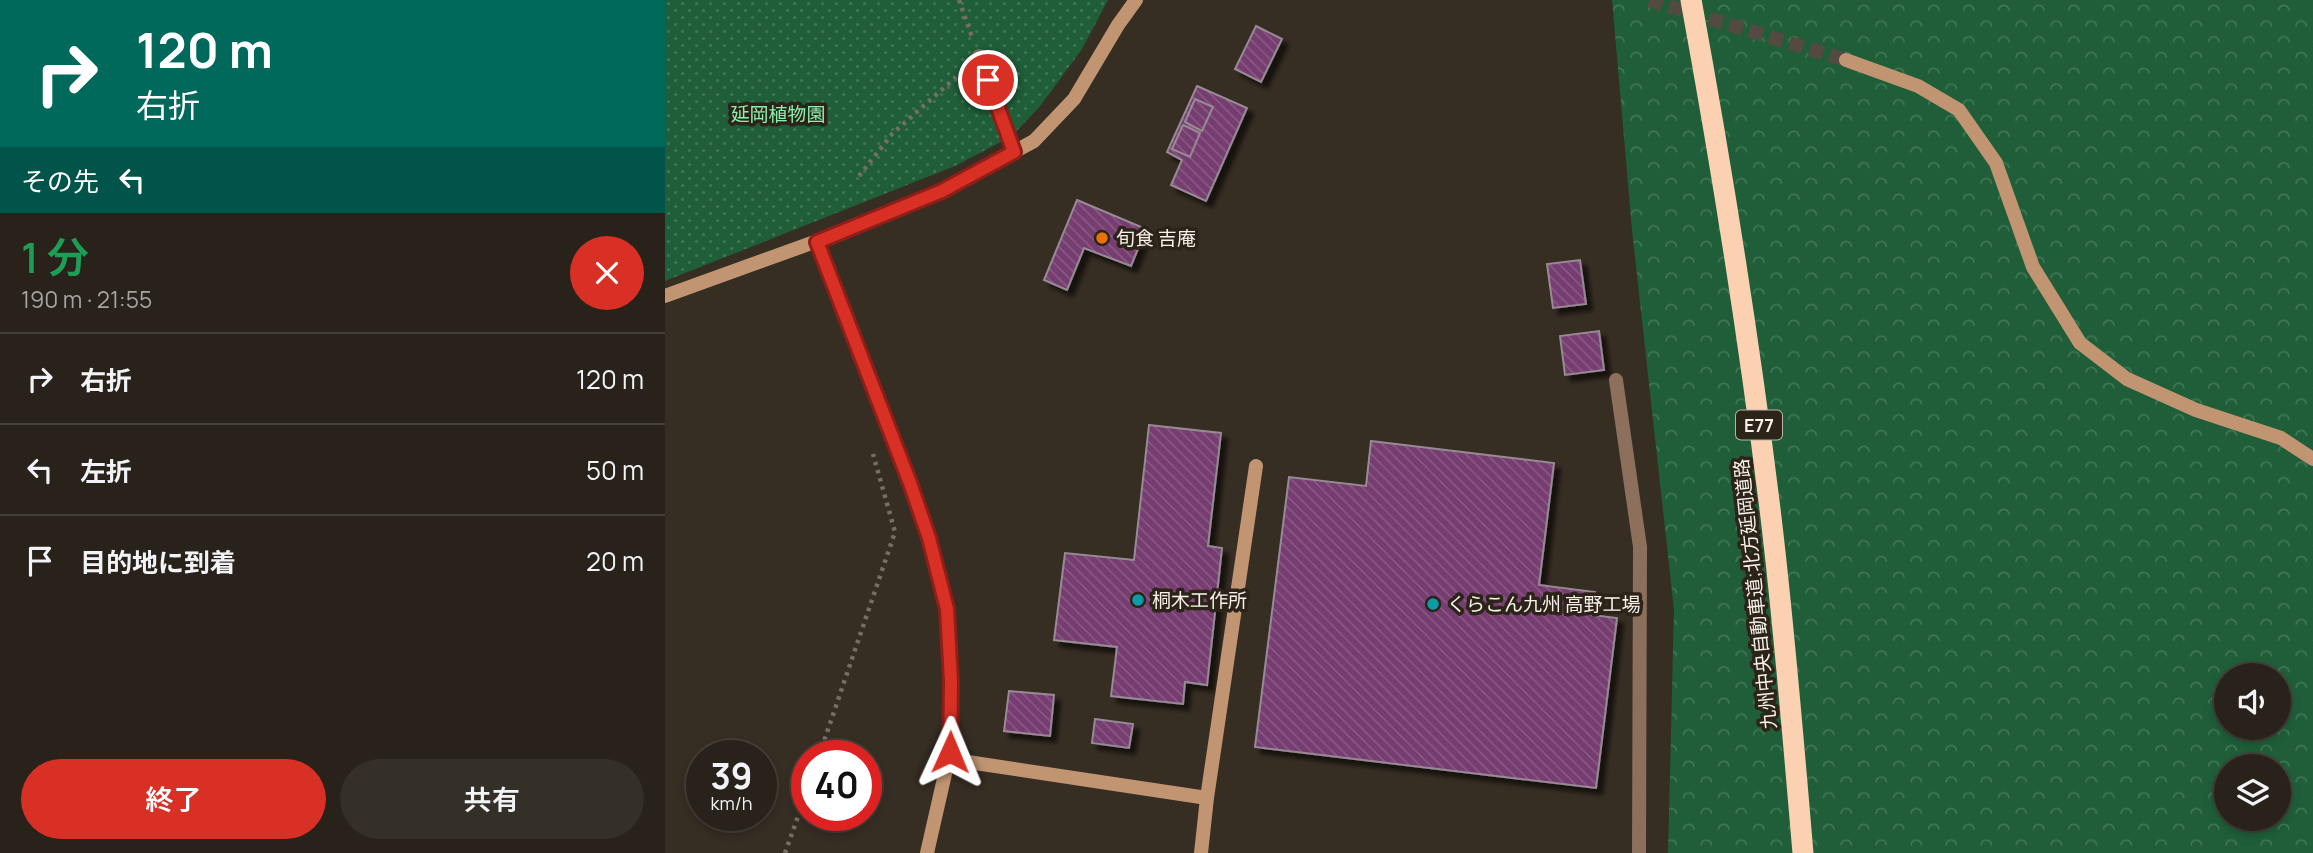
<!DOCTYPE html>
<html lang="ja">
<meta charset="utf-8">
<style>
body{margin:0;font-family:Manrope,"Noto Sans JP",sans-serif;background:#342f27;color:#f1f3f6;height:100vh;display:flex;flex-direction:column;font-size:26px;white-space:nowrap}
*{box-sizing:border-box;margin:0}
p{font-size:23px;color:#a5a4a2}
.icon{flex:none;width:38px;height:38px;fill:none;stroke:currentColor;stroke-width:2;stroke-linecap:round;stroke-linejoin:round}
.map{position:relative;flex:1;overflow:hidden}
.side{display:flex;flex-direction:column;background:#28221a;width:665px}
.side>*{flex:none}
.guide{background:#00695c;color:#fff;overflow:hidden}
.tools{position:absolute;left:1549px;top:663px;display:grid;gap:14px}
.tools a{display:grid;place-items:center;width:77px;height:77px;border-radius:50%;background:#28221a;box-shadow:0 4px 10px #0003,0 0 0 2px #443f39;font-size:35px}
.speed{position:absolute;left:21px;top:740px;display:flex;gap:14px;font-size:35px;font-weight:700;text-align:center}
.speed>*{display:grid;place-content:center;width:91px;height:91px;border-radius:50%;background:#28221a;box-shadow:0 4px 10px #0003,0 0 0 2px #443f39;line-height:1}
.speed small{font-size:18px;font-weight:400}
.speed .limit{border:10px solid #d22;background:#fff;color:#111}
.pin{position:absolute;display:grid;place-items:center;width:60px;height:60px;color:#fff;margin:-30px;border:4px solid #fff;border-radius:50%;box-shadow:0 2px 7px #0007}
.me{position:absolute;width:77px;margin:-38px;rotate:1deg;stroke-linejoin:round;filter:drop-shadow(0 0 5px #0008)}
.turn{display:flex;align-items:center;gap:24px;height:147px;padding:0 21px;font-size:32px}
.turn .icon{width:91px;height:91px;stroke-width:2.5}
.turn b{display:block;font-size:49px;line-height:60px}
.then{display:flex;align-items:center;height:66px;padding:0 21px;background:#0003;gap:14px;font-size:26px}
.round{display:grid;place-items:center;flex:none;width:74px;height:74px;border-radius:37px;background:#342f27}
.summary{display:flex;align-items:center;justify-content:space-between;height:119px;padding:0 21px}
h1{font-size:42px;font-weight:600;line-height:52px;color:#1e9e55}
.cta{display:flex;gap:14px;margin-top:auto;padding:14px 21px}
.cta a{flex:1;height:80px;border-radius:42px;background:#d93025;color:#fff;font-size:28px;font-weight:600;line-height:80px;text-align:center}
.cta a+a{background:#342f27;color:#f1f3f6}
ul{padding:0;list-style:none}
li{display:flex;align-items:center;gap:21px;height:91px;padding:0 21px;border-top:2px solid #443f39}
li div{flex:1}
li b{display:block;font-size:26px}
li em{font-style:normal}
main{display:flex;flex:1;min-height:0}
.map>svg:first-child{display:block}
.forest{fill:url(#forest-crowns);fill-rule:evenodd}
.park{fill:url(#park-dots)}
.building{fill:url(#building-back-hatch);stroke:#988a95;stroke-width:2;filter:url(#shadow)}
.lines{fill:none;stroke-linecap:round;stroke-linejoin:round}
.secondary-tunnel{stroke:#534a41;stroke-width:14;stroke-dasharray:14 7;stroke-linecap:butt}
.path{stroke:#766e65;stroke-width:4.5;stroke-dasharray:3.5 5;stroke-linecap:butt}
.street{stroke:#8c705b;stroke-width:14}
.secondary{stroke:#c19572;stroke-width:14}
.highway{stroke:#fbd1b1;stroke-width:21}
.route-casing{stroke:#8d1f18;stroke-width:18}
.route{stroke:#d93025;stroke-width:12}
.food-dot{fill:#e8710a;stroke:#2c2319;stroke-width:2.5}
.culture-dot{fill:#0f9aa8;stroke:#2c2319;stroke-width:2.5}
.labels{text-anchor:middle;dominant-baseline:central;stroke-width:7;stroke-linejoin:round;paint-order:stroke}
.shield{fill:#2c2319;stroke:#bab3ab;stroke-width:2}
.shield-label{font-size:18px;font-weight:bold;fill:#f7f1ea}
.park-label{font-size:19px;fill:#88f1ae;stroke:#2c2319}
.poi-label{font-size:19px;fill:#f7f1ea;stroke:#2c2319;text-anchor:start}
.street-label{font-size:19px;fill:#f7f1ea;stroke:#2c2319}
</style>
<main>
<section class="side">
<div class="guide">
<div class="turn"><svg class="icon" aria-label="right" viewBox="0 0 24 24"><path d="M7 20v-9h11M14 6l5 5-5 5"/></svg><div><b>120 m</b>右折</div></div>
<div class="then">その先<svg class="icon" aria-label="left" viewBox="0 0 24 24"><path d="M17 20v-9H6M10 6l-5 5 5 5"/></svg></div>
</div>
<div class="summary"><div><h1>1 分</h1><p>190 m · 21:55</p></div><a class="round" style="background:#d93025;color:#fff"><svg class="icon" aria-label="close" viewBox="0 0 24 24"><path d="M6 6l12 12M18 6L6 18"/></svg></a></div>
<ul>
<li><svg class="icon" aria-label="right" viewBox="0 0 24 24"><path d="M7 20v-9h11M14 6l5 5-5 5"/></svg><div><b>右折</b></div><em>120 m</em></li>
<li><svg class="icon" aria-label="left" viewBox="0 0 24 24"><path d="M17 20v-9H6M10 6l-5 5 5 5"/></svg><div><b>左折</b></div><em>50 m</em></li>
<li><svg class="icon" aria-label="arrive" viewBox="0 0 24 24"><path d="M6 21V4h12l-3 4 3 4H6"/></svg><div><b>目的地に到着</b></div><em>20 m</em></li>
</ul>
<div class="cta"><a>終了</a><a>共有</a></div>
</section>
<div class="map">
<svg width="1648" height="853" viewBox="0 0 1648 853">
<defs>
<pattern id="forest-crowns" width="20" height="18" patternUnits="userSpaceOnUse" patternTransform="scale(1.75)"><rect width="20" height="18" fill="#1f5e39"/><path d="M2 6a3 3 0 1 1 6 0M12 15a3 3 0 1 1 6 0" fill="none" stroke="#407656"/></pattern>
<pattern id="park-dots" width="8" height="8" patternUnits="userSpaceOnUse" patternTransform="scale(1.75)"><rect width="8" height="8" fill="#1f5e39"/><path d="M2 2h.1M6 6h.1" fill="none" stroke="#407656" stroke-width="1.8" stroke-linecap="round"/></pattern>
<pattern id="building-back-hatch" width="6" height="6" patternUnits="userSpaceOnUse" patternTransform="scale(1.75)"><rect width="6" height="6" fill="#753c6f"/><path d="M-1 5l2 2M0 0l6 6M5-1l2 2" fill="none" stroke="#895984"/></pattern>
<filter id="shadow"><feDropShadow dx="6" dy="6" stdDeviation="2" flood-color="#0009"/></filter>
</defs>
<rect width="100%" height="100%" fill="#362d23"/>
<path class="forest" d="M947,0H1648V853H1003L1009,610L967,230ZM1561,676H1614V728H1561ZM1561,766H1614V819H1561Z"/>
<path class="park" d="M0,0H443L417,49L376,105L347,136L290,166L0,281Z"/>
<path class="building" d="M591,26L617,39L596,82L570,69Z
M532,86L582,108L541,201L506,185L517,160L502,152Z
M530,99L548,107L537,131L520,122Z
M518,125L535,133L525,157L507,149Z
M412,200L481,229L466,266L419,248L402,290L379,280Z
M915,260L921,304L888,308L882,264Z
M934,331L939,370L900,375L895,336Z
M484,425L556,433L543,546L557,548L542,685L520,682L518,704L446,696L452,647L389,640L400,553L469,560Z
M706,441L889,463L874,585L930,592L927,615L952,618L931,788L590,747L624,477L701,486Z
M344,691L389,695L385,736L339,731Z
M430,719L468,724L464,748L427,743Z"/>
<g class="lines">
<path class="secondary-tunnel" d="M984,0L1181,60"/>
<path class="path" d="M294,0L307,37
M194,176L227,134L299,70
M154,756L230,532L208,454
M120,853L142,791"/>
<path class="street" d="M314,56L349,151
M951,380L975,547L974,853"/>
<path class="secondary" d="M1181,60L1253,86L1294,110L1331,163L1368,267L1415,343L1462,379L1531,410L1616,438L1648,459
M152,241L245,483L264,538L282,609L286,681L285,752L262,853
M0,296L152,241L277,191L369,141L409,99L453,25L471,0
M283,759L542,798
M536,853L542,798L591,466"/>
<path class="highway" d="M1026,0C1057,169 1084,338 1105,509C1119,623 1128,738 1138,853"/>
</g>
<g class="lines">
<g class="route-casing">
<path id="route" d="M285,752L286,681L282,609L264,538L245,483L152,242L277,191L349,152L323,80"/>
</g>
<use href="#route" class="route"/>
</g>
<circle class="food-dot" cx="437" cy="238" r="7"/>
<g class="culture-dot">
<circle cx="473" cy="600" r="7"/>
<circle cx="768" cy="604" r="7"/>
</g>
<g class="labels">
<rect class="shield" x="1071" y="410.5" width="46" height="29" rx="5"/>
<g class="shield-label">
<text x="1094" y="425">E77</text>
</g>
<g class="park-label">
<text x="113" y="114">延岡植物園</text>
</g>
<g class="poi-label">
<text x="451" y="238">旬食 吉庵</text>
<text x="487" y="600">桐木工作所</text>
<text x="782" y="604">くらこん九州 高野工場</text>
</g>
<g class="street-label">
<text transform="translate(1090 594) rotate(-96)">九州中央自動車道;北方延岡道路</text>
</g>
</g>
</svg>
<div class="tools">
<a><svg class="icon" aria-label="sound" viewBox="0 0 24 24"><path d="M4 9h4l5-4v14l-5-4H4zM17 9q2 3 0 6"/></svg></a>
<a><svg class="icon" aria-label="layers" viewBox="0 0 24 24"><path d="M12 4l9 5-9 5-9-5zM3 14l9 5 9-5"/></svg></a>
</div>
<div class="speed"><div>39<small>km/h</small></div><div class="limit">40</div></div>
<div class="pin" style="left:323px;top:80px;background:#d93025"><svg class="icon" aria-label="arrive" viewBox="0 0 24 24"><path d="M6 21V4h12l-3 4 3 4H6"/></svg></div>
<svg class="me" style="left:285px;top:752px" viewBox="-20 -20 40 40"><path d="M0-17L14 15 0 8-14 15z" fill="#d93025" stroke="#fff" stroke-width="4"/></svg>
</div>
</main>
